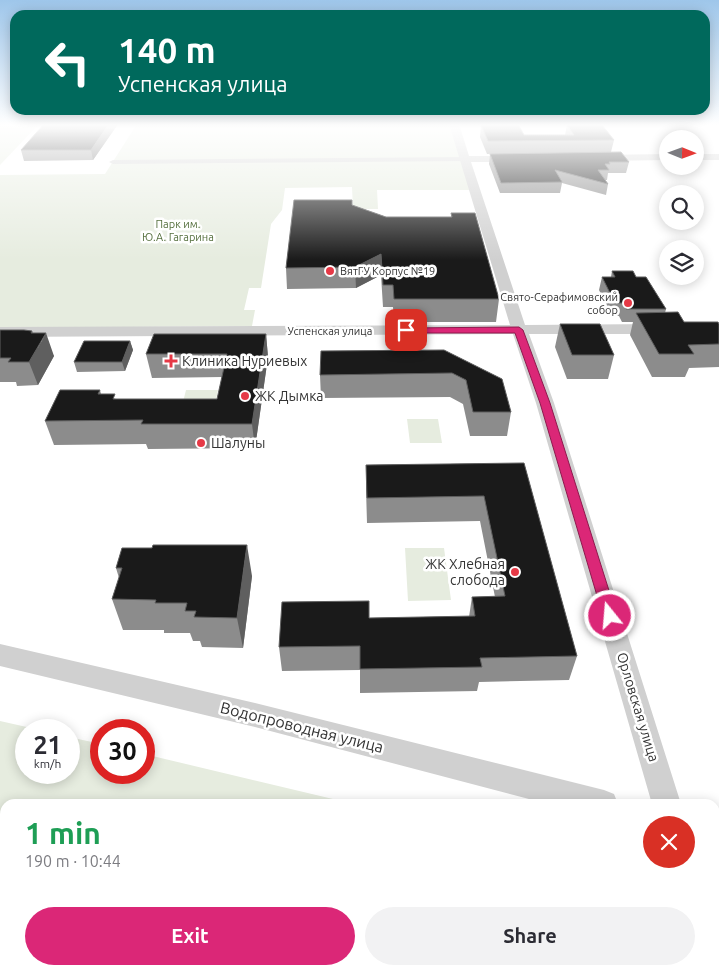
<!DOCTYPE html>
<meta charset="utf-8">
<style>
body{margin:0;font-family:Ubuntu,sans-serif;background:#f2f2f3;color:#2b2b33;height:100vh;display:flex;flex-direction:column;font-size:19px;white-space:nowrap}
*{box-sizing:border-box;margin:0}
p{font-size:16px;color:#7c7c81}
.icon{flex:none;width:28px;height:28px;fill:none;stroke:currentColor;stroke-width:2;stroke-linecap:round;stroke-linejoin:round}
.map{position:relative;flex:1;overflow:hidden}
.drawer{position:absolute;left:0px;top:799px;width:720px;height:176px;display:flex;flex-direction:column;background:#fff;border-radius:15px 15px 0 0;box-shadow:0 2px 12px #0003}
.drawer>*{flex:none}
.guide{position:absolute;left:10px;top:10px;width:700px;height:105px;border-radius:15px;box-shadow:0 2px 12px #0003;background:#00695c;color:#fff;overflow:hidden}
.needle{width:32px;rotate:91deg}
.buttons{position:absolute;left:659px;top:130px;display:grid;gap:10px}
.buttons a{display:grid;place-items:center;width:45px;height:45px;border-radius:50%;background:#fff;box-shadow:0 2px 12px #0003;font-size:25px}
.speed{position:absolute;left:15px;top:719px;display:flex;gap:10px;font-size:25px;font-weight:700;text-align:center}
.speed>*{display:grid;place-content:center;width:65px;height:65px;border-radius:50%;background:#fff;box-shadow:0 2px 12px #0003;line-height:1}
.speed small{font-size:12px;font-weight:400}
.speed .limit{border:8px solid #d22;background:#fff;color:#111}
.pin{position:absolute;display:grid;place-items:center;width:42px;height:42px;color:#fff;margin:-21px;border-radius:10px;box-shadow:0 2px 8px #0006}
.me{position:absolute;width:55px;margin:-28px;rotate:343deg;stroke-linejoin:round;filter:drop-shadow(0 0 4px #0008)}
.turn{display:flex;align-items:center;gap:18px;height:105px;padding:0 25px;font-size:22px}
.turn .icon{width:65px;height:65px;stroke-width:2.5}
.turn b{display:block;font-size:35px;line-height:42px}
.round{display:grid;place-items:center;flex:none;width:52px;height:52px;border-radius:26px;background:#f2f2f3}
.headline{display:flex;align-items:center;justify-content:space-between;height:85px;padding:0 25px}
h1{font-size:30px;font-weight:700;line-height:38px;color:#1e9e55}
.cta{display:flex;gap:10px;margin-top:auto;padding:10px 25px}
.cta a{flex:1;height:58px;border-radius:30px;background:#db2777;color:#fff;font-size:20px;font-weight:700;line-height:58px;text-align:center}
.cta a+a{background:#f2f2f3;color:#2b2b33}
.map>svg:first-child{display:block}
.green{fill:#e6ecdf}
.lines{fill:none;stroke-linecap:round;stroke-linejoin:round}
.pedestrian{fill:#d0d0d0;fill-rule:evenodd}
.minor{fill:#d0d0d0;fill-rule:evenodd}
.wall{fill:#8c8c8c}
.shaded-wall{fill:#5f5f5f}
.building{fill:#1a1a1a;stroke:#5f5f5f}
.route{fill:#db2777;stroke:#8e194d}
.poi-dot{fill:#e63946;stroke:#fff;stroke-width:2}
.labels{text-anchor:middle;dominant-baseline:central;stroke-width:5;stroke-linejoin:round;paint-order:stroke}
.far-park-label{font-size:11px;fill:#56703f;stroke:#fff}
.far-poi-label{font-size:11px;fill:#333;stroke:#fff;text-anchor:start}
.far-street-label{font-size:11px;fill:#333;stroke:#fff}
.poi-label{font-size:14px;fill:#333;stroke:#fff;text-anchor:start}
.street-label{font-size:14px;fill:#333;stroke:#fff}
.near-street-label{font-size:16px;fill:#333;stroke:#fff}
</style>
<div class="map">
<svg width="719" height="974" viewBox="0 0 719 974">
<rect width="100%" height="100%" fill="#fff"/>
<path class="green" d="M0,124H39L0,165Z
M137,124H450L470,190H377L378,209H353L352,187L285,188L282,210L271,224L261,288H249L244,310H255L252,326L0,328V175L105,174Z
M186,390H218L213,414H180Z
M407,419H438L442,443H410Z
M405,548H444L451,600L408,601Z
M0,721L40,730H26V772H69V737L101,744V772H144V754L354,804H5V828L0,826Z
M397,970H686L688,974H412Z"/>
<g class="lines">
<path class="pedestrian" d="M465,157L469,159L468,161L113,164L109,162L113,160Z"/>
<path class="minor" d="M449,124H459L469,156H516L521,159L516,162H471L525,325L658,324L663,326L666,329L663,332L658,334H529L554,403L681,804H652L536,403L513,334L0,337V327L510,325Z
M668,154V160L597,161L592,158L597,155Z
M695,154H719V160H695Z
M0,644L255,703L604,790L614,794L618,804H548L255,727L0,666Z
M715,812L719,813V843L715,842Z"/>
</g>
<path class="wall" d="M118,124L93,160L24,161L21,150Z
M481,125L524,135H565L567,125L614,140L611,152L629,162L626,173H608L607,180H605L608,184L606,195L562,183L560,193H500L489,164L490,154L539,153L487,154L480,137Z
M352,205L386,217H451V213L499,299L496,322H394L393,307H383L381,275L356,288L287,289L286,268Z
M612,271L636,277L666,309L665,313L684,322L719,324V367L689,368L685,377H652L630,335L633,322H622L619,316H612L599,290L602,277H611Z
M560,324L614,355L608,379H567L555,347Z
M0,330L33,333L54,356L38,385L17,386L16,382H0Z
M266,334L268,357L255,448L148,449L146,444L54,445L45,421L100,390L101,394L116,399H217L222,377L152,378L146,354Z
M130,341L133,350L125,371L77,372L74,362Z
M444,350L511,412L507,436H470L463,404L450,397L321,398L320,375Z
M524,463L577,656L569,680L479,682L477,691L360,693V670L282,671L279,647L369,618L469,617L472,597H495L480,521L367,523L366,489V465Z
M122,548L252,576L243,648L202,647L200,641H193L190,633H164V630H123L112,599L119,578L116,568Z"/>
<path class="shaded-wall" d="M109,124H118L93,160L91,150Z
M381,254V275L356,288L355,267Z
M32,331L38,348L46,333L54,356L38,385L29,362L31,333Z
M266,334L268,357L255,448L252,424Z
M130,341L133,350L125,371L122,362Z
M247,545L252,576L243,648L237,618Z"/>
<path class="building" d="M44,124H109L91,150H21Z
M518,124L524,135H574L567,125H602L614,140L488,141L481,125Z
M621,152L629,162H609L610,164H605L609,170H598L608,184L555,170L562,182L501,183L490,154Z
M294,200H352V205L386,217H452L451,213H475L499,299H394L393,285H383L381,254L355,267L286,268Z
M612,271H633L636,277H646L666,309H626L623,303H615L602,277H615Z
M678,312L684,322H718L719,324V344L688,345L694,354H659L636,313Z
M560,324H600L614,355H572Z
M0,330H24L32,331L31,333H46L29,362H8L11,358H0Z
M154,334H266L252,424H141L143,420L45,421L60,390H100L98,394H115L113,399H217L227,354H146Z
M84,341H130L122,362H74Z
M444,350L502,379L511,412H473L466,380L452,373L320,375L321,351Z
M524,463L577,656L480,658L482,667L360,669V646L279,647L282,602L369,601V618L475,616L472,597L505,596L484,496L367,498L366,465Z
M153,545H247L237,618L194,617L196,611H185L187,603H155L156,600L112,599L122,568H116L122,548H152Z"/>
<linearGradient id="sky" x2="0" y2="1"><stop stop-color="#9ec6ea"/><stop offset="0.48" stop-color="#fff"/><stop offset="1" stop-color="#fff" stop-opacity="0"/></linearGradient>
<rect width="719" height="260" fill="url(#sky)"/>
<path class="route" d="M519,327L523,330L550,403L617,616L615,619L610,621L605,619L603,616L540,403L515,333H406L401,330L406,328Z"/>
<g class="poi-dot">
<circle cx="330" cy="271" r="5"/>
<circle cx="628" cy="303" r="5"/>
<path d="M168.5 353.5h5v5h5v5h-5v5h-5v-5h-5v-5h5z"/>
<circle cx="245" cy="396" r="5"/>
<circle cx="201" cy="443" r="5"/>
<circle cx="515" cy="572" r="5"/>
</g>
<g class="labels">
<g class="far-park-label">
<text x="178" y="224">Парк им.<tspan x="178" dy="13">Ю.А. Гагарина</tspan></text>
</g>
<g class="far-poi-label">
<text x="340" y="271">ВятГУ Корпус №19</text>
<text x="618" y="297" text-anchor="end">Свято-Серафимовский<tspan x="618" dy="13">собор</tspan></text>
</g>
<g class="far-street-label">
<text x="330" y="331">Успенская улица</text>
</g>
<g class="poi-label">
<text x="182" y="361">Клиника Нуриевых</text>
<text x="255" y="396">ЖК Дымка</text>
<text x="211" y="443">Шалуны</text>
<text x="505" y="564" text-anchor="end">ЖК Хлебная<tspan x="505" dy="16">слобода</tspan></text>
</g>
<g class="street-label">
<text transform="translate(638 707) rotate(73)">Орловская улица</text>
</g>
<g class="near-street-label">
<text transform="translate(302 727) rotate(14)">Водопроводная улица</text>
</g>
</g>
</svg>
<div class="buttons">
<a><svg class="needle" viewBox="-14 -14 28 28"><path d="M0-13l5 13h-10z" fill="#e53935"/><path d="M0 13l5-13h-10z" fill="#7c7c81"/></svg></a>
<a><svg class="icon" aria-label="search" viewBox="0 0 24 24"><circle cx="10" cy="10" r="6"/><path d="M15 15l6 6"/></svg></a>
<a><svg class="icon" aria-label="layers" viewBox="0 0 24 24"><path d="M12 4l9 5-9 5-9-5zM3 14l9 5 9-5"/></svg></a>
</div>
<div class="speed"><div>21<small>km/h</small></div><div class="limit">30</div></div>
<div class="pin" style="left:406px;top:330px;background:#d93025"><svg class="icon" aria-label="arrive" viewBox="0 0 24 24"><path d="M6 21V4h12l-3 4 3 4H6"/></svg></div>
<svg class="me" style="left:610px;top:616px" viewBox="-20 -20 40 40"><circle r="17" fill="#db2777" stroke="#fff" stroke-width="3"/><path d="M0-11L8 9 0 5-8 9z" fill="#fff"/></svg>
<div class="guide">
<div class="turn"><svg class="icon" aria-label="left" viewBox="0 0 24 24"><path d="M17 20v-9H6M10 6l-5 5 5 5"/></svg><div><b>140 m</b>Успенская улица</div></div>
</div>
<section class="drawer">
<div class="headline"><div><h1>1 min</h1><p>190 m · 10:44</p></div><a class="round" style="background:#d93025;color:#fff"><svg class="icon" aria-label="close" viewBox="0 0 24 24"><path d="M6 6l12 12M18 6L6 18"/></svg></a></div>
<div class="cta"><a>Exit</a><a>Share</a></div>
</section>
</div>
